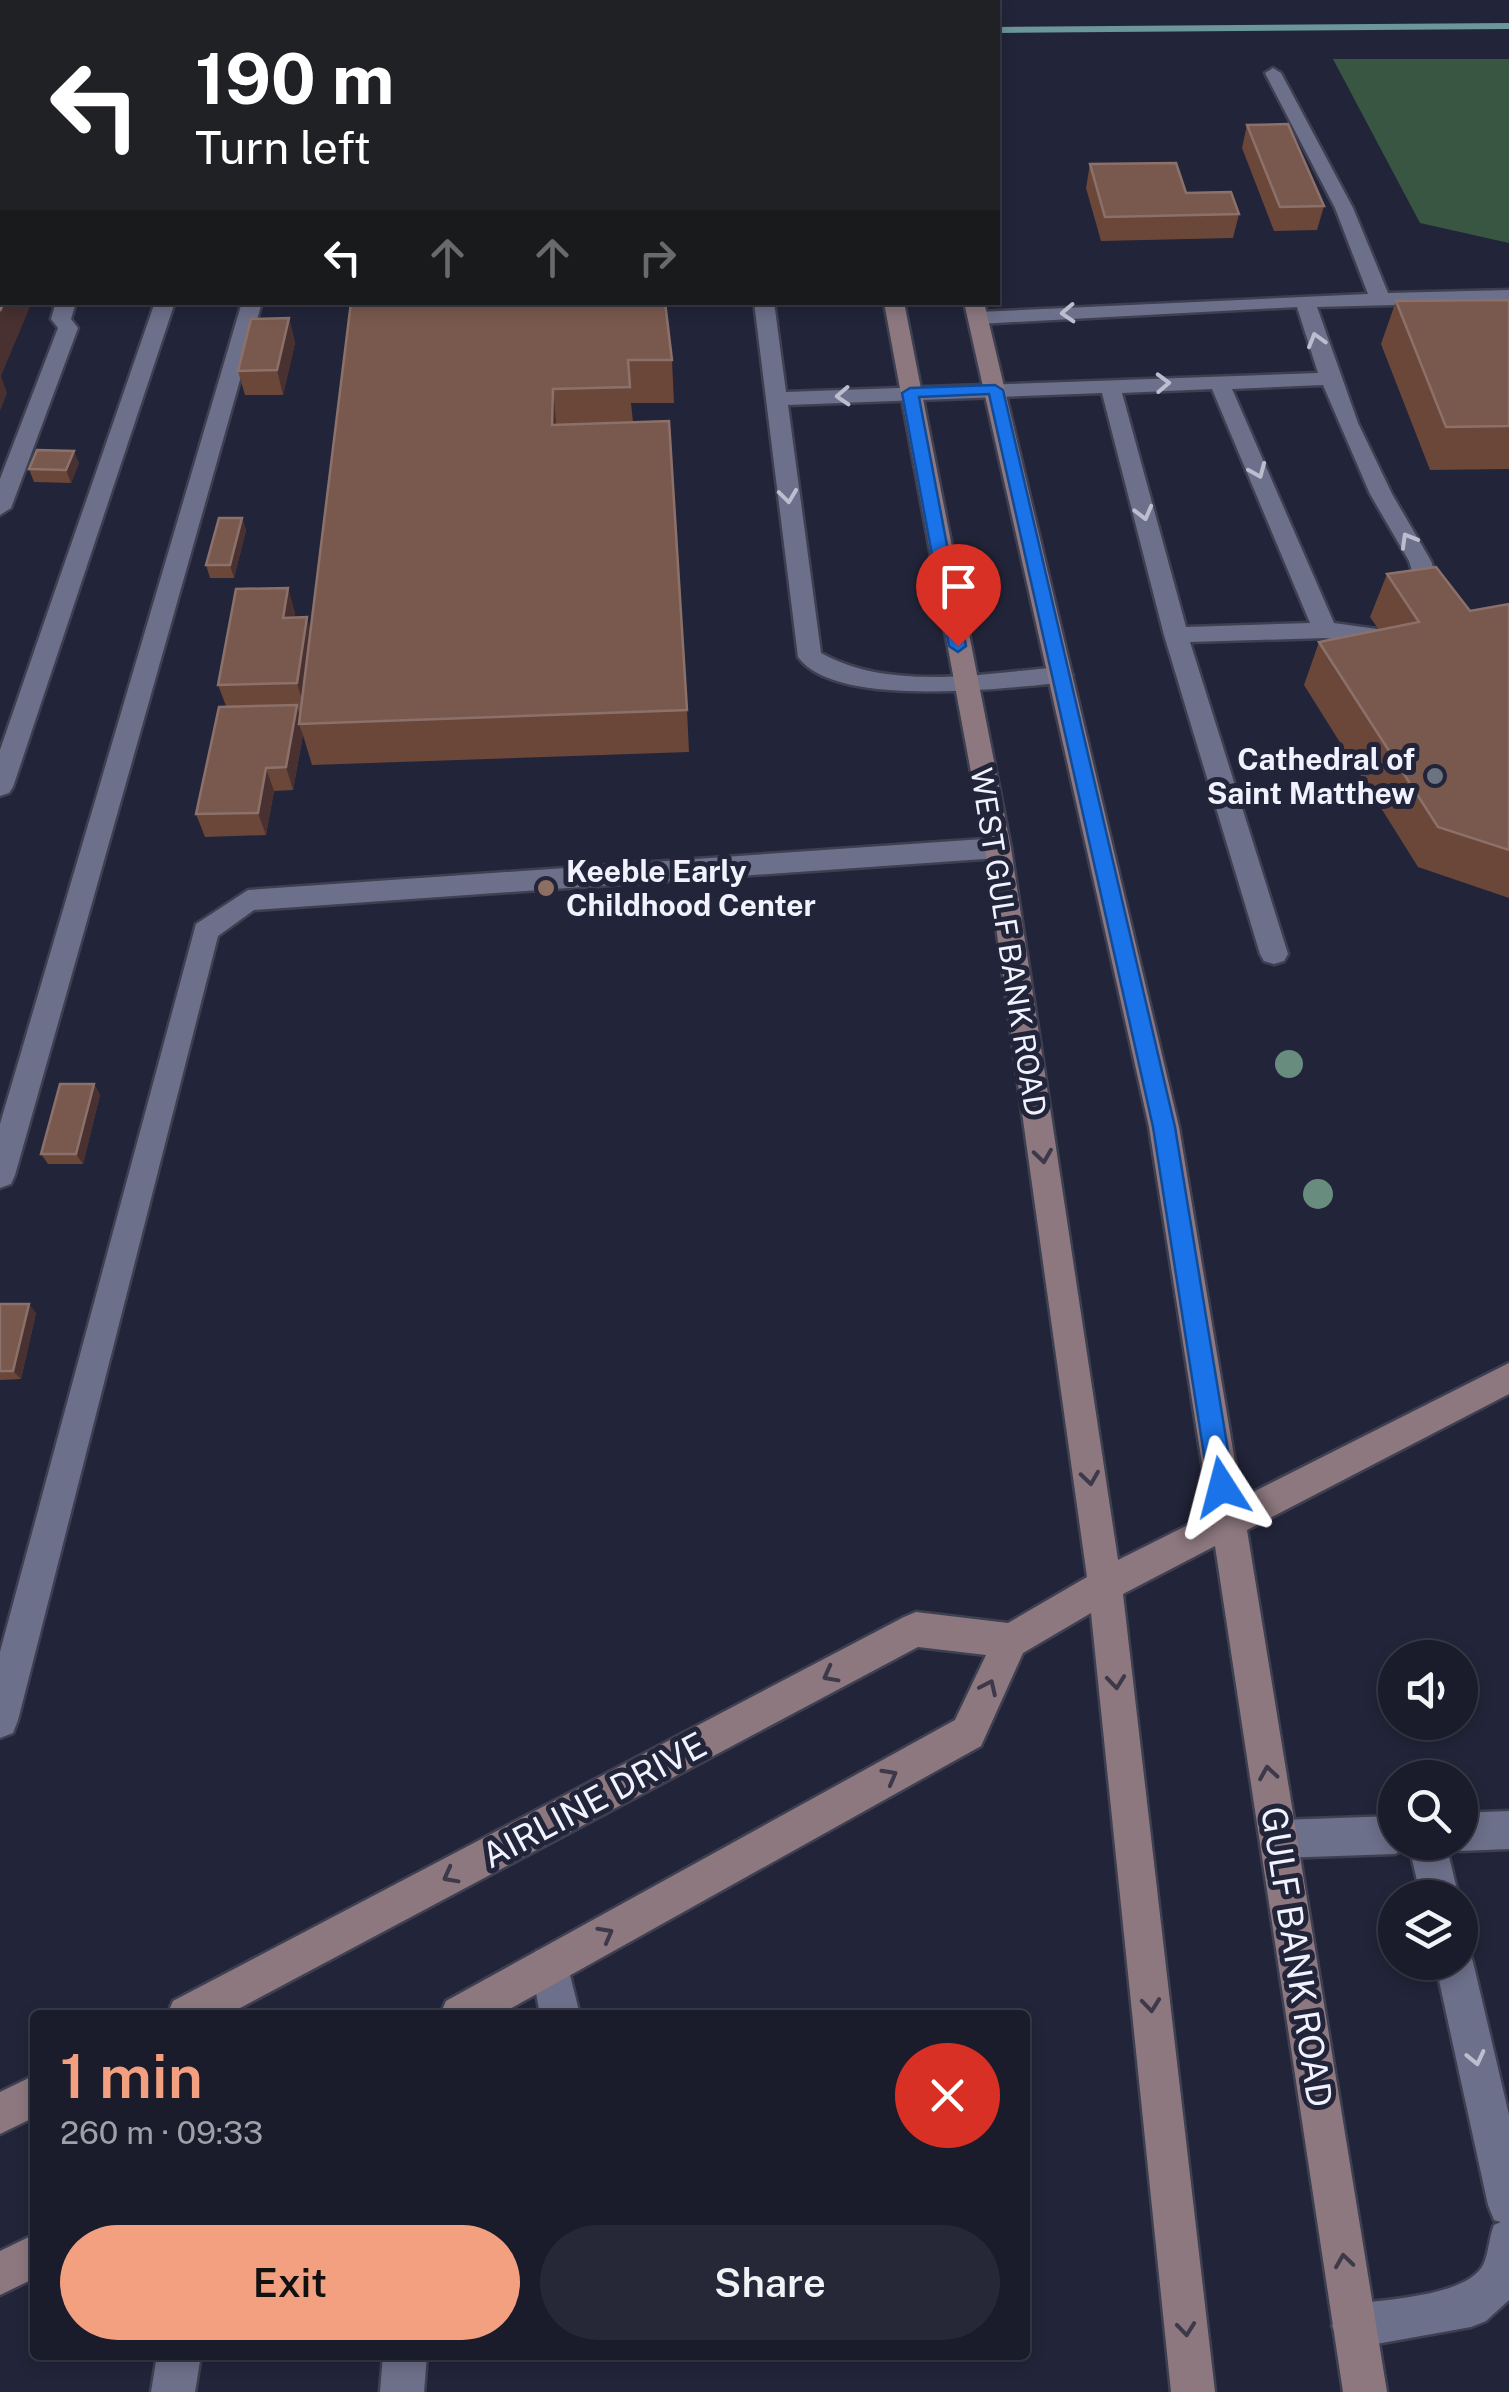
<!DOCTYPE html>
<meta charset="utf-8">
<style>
body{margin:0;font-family:"Public Sans",sans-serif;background:#272837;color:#f1f3f6;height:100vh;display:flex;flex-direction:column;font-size:38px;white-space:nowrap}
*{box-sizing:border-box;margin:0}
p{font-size:32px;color:#9fa1a9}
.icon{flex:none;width:55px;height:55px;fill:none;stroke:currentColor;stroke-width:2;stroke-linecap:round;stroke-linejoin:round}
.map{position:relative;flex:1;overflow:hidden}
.details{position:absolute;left:30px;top:2010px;width:1000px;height:350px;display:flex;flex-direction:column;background:#1a1b2b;border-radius:10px;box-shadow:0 5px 15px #0003,0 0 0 2px #383947}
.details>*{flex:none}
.banner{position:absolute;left:0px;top:0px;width:1000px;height:305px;box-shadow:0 5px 15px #0003,0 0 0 2px #383947;background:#202124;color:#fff;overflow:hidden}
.tools{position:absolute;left:1378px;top:1640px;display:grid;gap:20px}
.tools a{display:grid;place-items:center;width:100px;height:100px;border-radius:50%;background:#1a1b2b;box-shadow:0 5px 15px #0003,0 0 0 2px #383947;font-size:50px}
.pin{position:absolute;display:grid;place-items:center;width:85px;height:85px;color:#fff;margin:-102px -42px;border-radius:50% 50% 50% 0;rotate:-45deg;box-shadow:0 0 10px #0007}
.pin .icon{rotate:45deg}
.me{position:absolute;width:110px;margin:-55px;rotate:351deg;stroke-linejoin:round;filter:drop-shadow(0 0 8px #0008)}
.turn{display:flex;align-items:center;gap:35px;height:210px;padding:0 30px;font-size:45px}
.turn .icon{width:130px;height:130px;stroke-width:2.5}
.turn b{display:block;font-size:70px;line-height:85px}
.lanes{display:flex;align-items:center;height:95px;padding:0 30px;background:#0003;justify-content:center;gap:50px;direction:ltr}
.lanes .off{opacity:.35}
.round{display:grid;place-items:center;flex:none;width:105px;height:105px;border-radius:52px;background:#272837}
.headline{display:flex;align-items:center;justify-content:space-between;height:170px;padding:0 30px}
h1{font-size:60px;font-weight:600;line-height:75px;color:#f2a07f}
.cta{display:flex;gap:20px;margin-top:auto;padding:20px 30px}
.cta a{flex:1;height:115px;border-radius:60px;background:#f2a07f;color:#111;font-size:40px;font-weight:600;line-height:115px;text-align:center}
.cta a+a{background:#272837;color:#f1f3f6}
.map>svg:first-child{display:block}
.green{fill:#385641}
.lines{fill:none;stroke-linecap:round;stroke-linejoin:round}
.stream{fill:#6b969a;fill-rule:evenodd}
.service-casing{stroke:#3e3f51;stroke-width:5}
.secondary-casing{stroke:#3e3f51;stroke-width:5}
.service{fill:#6d708a;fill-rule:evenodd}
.secondary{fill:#8d787f;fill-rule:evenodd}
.tree{fill:#688c7d}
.wall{fill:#6b4739}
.shaded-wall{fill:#483130}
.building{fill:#79594e;stroke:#8c716a;stroke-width:2.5}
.oneway{stroke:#bcbed0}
.oneway2{stroke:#3d394a}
.route{fill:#1a73e8;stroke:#114b97;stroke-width:2.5}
.worship-dot{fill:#6b7280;stroke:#222439;stroke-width:4}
.education-dot{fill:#8d6e63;stroke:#222439;stroke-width:4}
.labels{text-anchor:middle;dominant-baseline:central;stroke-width:10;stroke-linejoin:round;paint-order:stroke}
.poi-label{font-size:30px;font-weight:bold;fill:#f1f2fe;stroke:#222439;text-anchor:end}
.street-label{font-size:30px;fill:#f1f2fe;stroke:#222439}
.near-street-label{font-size:35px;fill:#f1f2fe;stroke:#222439}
</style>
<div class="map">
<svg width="1509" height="2392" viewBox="0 0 1509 2392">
<rect width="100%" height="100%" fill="#222439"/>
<path class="green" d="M1333,59H1509V243L1420,223Z"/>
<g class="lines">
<path class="stream" d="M1509,23V29L998,33V27Z
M0,32H2V38H0Z"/>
<g class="service-casing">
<path id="service" d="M1273,68L1281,73L1353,208L1388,293L1509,290V302L1317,307L1358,423L1392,494L1431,561L1446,604L1442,609L1434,612L1422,604L1409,561L1370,494L1323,385L1232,389L1334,623L1384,630L1396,638L1384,646L1325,638L1190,642L1288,954L1284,961L1274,964L1264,961L1260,954L1164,635L1102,393L788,405L821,653C891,692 985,673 1061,667L1073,675L1061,683C1003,688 835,709 798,657L754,302H774L786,392L1318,373L1297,307L978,324L968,318L978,312L1368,294L1335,208L1265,73ZM1212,389L1310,623L1186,627L1122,393Z
M0,122H2V132H0Z
M56,302H76L71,319L78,328L11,508L0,515V479L58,328L51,319Z
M155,302H175L13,787L9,793L0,796V750Z
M242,302H262L15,1175L11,1184L0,1188V1124Z
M998,838L1007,841L1011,848L1007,855L998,858L254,910L218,936L18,1720L13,1733L0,1738V1652L196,924L248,890Z
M1509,1811V1849L1460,1851L1446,1844L1459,1898H1421L1409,1846L1395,1854L1279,1858L1266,1852L1260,1839L1266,1826L1279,1820L1395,1816V1842H1460V1813Z
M1460,1945L1468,1948L1473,1962L1509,2115V2300L1486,2321L1471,2327L1354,2348L1339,2341L1332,2326L1339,2311L1354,2304C1387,2299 1470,2296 1484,2263C1489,2251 1489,2237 1494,2225L1501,2222L1494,2220L1488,2205L1435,1962H1460Z
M550,1946L564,1951L580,2015H540L531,1965L536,1951Z
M157,2355H201L195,2392H151Z
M383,2355H427L424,2392H380Z"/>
</g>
<g class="secondary-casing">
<path id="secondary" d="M824,0H840V2H824Z
M881,0H897L898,2H882Z
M884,302H904L1011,848L1118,1560L1210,1514L1149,1127L964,302H984L1179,1127L1241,1498L1509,1363V1394L1247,1530L1387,2392H1343L1215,1546L1123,1594L1215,2392H1171L1091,1613L1023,1653L981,1746L499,2015H440L446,2001L955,1720L986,1655L918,1647L227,2015H167L173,2001L904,1617L916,1612L1008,1623L1087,1577L985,848Z
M35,2075V2117L0,2134V2092Z
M35,2234V2278L0,2295V2251Z"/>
</g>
<use href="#service" class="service"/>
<use href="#secondary" class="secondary"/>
</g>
<g class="tree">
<circle cx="1289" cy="1064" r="14"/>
<circle cx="1318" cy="1194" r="15"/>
</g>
<path class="wall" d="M623,0H676V2H623Z
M1247,125L1324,206L1317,230L1274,231L1242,148Z
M1090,164L1186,193L1239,214L1233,238L1101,241L1086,188Z
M1509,300V469L1430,470L1381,344L1396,301Z
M351,302L672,360L674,403H631L633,422L687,710L689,752L312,765L303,735L293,790L274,791L266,835L205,837L196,814L226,706L218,685L295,612L294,618L311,630Z
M289,318L295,343L283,395H245L238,371Z
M79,463L71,483L34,482L29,469Z
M242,518L246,530L234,578H210L206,565Z
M1387,574L1470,611L1509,604V898L1418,867L1304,685L1319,642L1379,630L1370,617Z
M94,1084L100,1095L83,1164H48L41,1154Z
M0,1304L36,1313L21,1379L0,1380Z"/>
<path class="shaded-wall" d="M4,302H32L1,376L7,393L0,411V311Z
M289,318L295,343L283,395L277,370Z
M553,389L557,432L552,425Z
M74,451L79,463L71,483L66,470Z
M242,518L246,530L234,578L230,565Z
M288,588L295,612L290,642L283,618Z
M307,617L314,641L304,706L297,683Z
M297,705L302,724H299L303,735L293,790L286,767Z
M266,768L274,791L266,835L258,813Z
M94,1084L100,1095L83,1164L76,1154Z
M29,1304L36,1313L21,1379L13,1371Z"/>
<path class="building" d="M1288,124L1324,206L1280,207L1247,125Z
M1176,163L1186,193L1231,192L1239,214L1105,217L1090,164Z
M0,253H2V302H4L0,311Z
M1509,300V426L1446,427L1396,301Z
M351,302H665L672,360H628L630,387L553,389L552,425L669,421L687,710L299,724Z
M289,318L277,370L238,371L251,319Z
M37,450L74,451L66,470L29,469Z
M219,518H242L230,565H206Z
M1436,567L1470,611L1509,604V850L1438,827L1319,642L1419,622L1387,574Z
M288,588L283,618L307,617L297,683L218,685L236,589Z
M297,705L286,767L266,768L258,813L196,814L219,707Z
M60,1084H94L76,1154H41Z
M0,1304H29L13,1371H0Z"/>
<defs><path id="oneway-chevron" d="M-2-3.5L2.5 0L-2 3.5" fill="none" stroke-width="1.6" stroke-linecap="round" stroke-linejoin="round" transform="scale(2.5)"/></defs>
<g class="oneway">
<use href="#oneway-chevron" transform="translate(1068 313) rotate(177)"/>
<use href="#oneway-chevron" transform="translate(1316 340) rotate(-106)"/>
<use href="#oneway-chevron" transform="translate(1163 383) rotate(-2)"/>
<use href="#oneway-chevron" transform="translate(843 396) rotate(177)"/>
<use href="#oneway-chevron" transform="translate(1258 471) rotate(67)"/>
<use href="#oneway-chevron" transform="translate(788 496) rotate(83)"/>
<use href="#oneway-chevron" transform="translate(1144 513) rotate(75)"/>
<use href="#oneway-chevron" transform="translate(1408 540) rotate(-120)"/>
<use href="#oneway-chevron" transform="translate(1476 2058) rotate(77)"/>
</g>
<g class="oneway2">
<use href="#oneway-chevron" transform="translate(1043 1156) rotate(82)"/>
<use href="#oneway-chevron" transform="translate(1090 1478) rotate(82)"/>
<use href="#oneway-chevron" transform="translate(830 1675) rotate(152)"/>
<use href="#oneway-chevron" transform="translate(1116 1682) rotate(84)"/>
<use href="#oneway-chevron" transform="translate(989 1687) rotate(-65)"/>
<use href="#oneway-chevron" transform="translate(1268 1773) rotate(-99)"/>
<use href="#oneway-chevron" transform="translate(890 1776) rotate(-29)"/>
<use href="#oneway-chevron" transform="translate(450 1876) rotate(152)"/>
<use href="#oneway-chevron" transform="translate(606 1934) rotate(-29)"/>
<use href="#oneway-chevron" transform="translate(1151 2005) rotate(84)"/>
<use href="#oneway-chevron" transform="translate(1344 2261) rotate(-98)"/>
<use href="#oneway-chevron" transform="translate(1186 2329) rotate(84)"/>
</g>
<path class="route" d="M995,385L1003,390L1175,1127L1234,1487L1231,1495L1222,1499L1213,1495L1209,1487L1153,1127L989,394L919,397L966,646L958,652L949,646L902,393L910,388Z"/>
<circle class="worship-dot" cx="1435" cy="776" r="10"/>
<circle class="education-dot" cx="546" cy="888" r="10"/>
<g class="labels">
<g class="poi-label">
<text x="1415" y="759">Cathedral of<tspan x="1415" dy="34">Saint Matthew</tspan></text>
<text x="566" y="871" text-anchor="start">Keeble Early<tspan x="566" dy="34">Childhood Center</tspan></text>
</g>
<g class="street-label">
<text transform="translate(1009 942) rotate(81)">WEST GULF BANK ROAD</text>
</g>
<g class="near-street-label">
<text transform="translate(594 1800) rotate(-28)">AIRLINE DRIVE</text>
<text transform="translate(1297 1957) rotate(81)">GULF BANK ROAD</text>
</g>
</g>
</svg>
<div class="tools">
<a><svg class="icon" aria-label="sound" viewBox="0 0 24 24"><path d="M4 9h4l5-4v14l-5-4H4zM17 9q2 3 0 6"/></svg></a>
<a><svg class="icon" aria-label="search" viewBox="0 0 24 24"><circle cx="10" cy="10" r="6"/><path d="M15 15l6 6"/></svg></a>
<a><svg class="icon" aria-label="layers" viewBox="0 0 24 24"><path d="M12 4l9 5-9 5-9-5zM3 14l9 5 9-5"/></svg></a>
</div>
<div class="pin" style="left:958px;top:646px;background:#d93025"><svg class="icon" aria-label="arrive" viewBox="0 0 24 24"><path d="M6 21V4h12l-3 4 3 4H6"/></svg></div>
<svg class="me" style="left:1222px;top:1487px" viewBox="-20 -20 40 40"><path d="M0-17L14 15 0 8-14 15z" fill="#1a73e8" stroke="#fff" stroke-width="4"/></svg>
<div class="banner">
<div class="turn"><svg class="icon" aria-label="left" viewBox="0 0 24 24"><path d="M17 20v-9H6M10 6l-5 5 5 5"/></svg><div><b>190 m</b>Turn left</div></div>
<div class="lanes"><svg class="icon" aria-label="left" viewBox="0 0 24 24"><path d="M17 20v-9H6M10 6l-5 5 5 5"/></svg><svg class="icon off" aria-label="ahead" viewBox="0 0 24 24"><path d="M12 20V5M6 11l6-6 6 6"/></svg><svg class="icon off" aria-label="ahead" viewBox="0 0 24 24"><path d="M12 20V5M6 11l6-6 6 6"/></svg><svg class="icon off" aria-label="right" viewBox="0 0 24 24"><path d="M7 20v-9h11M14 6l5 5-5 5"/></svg></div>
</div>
<section class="details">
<div class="headline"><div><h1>1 min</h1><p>260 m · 09:33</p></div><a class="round" style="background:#d93025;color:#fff"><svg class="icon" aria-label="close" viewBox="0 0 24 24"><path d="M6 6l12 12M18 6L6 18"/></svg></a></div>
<div class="cta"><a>Exit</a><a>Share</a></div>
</section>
</div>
